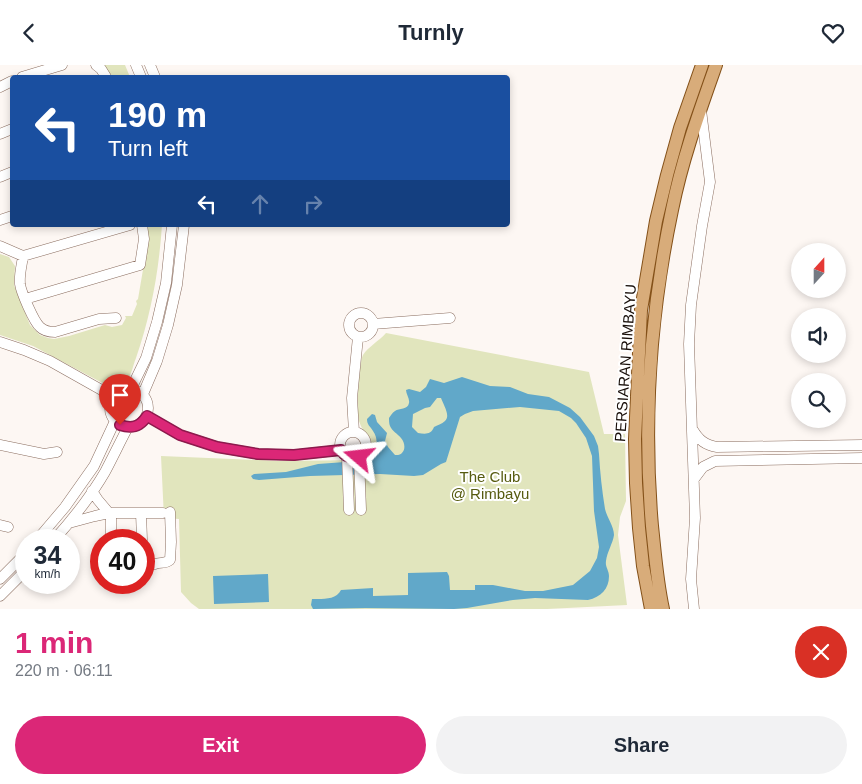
<!DOCTYPE html>
<meta charset="utf-8">
<style>
body{margin:0;font-family:Helvetica,sans-serif;background:#f2f2f3;color:#1f2937;height:100vh;display:flex;flex-direction:column;font-size:19px;white-space:nowrap}
*{box-sizing:border-box;margin:0}
p{font-size:16px;color:#747a83}
.icon{flex:none;width:28px;height:28px;fill:none;stroke:currentColor;stroke-width:2;stroke-linecap:round;stroke-linejoin:round}
.map{position:relative;height:544px;overflow:hidden}
.sheet{display:flex;flex-direction:column;background:#fff;flex:1}
.sheet>*{flex:none}
.guide{position:absolute;left:10px;top:10px;width:500px;height:152px;border-radius:5px;box-shadow:0 2px 8px #0003;background:#1a4fa0;color:#fff;overflow:hidden}
.needle{width:32px;rotate:21deg}
.fabs{position:absolute;left:791px;top:178px;display:grid;gap:10px}
.fabs a{display:grid;place-items:center;width:55px;height:55px;border-radius:50%;background:#fff;box-shadow:0 2px 8px #0003;font-size:25px}
.speed{position:absolute;left:15px;top:464px;display:flex;gap:10px;font-size:25px;font-weight:700;text-align:center}
.speed>*{display:grid;place-content:center;width:65px;height:65px;border-radius:50%;background:#fff;box-shadow:0 2px 8px #0003;line-height:1}
.speed small{font-size:12px;font-weight:400}
.speed .limit{border:8px solid #d22;background:#fff;color:#111}
.pin{position:absolute;display:grid;place-items:center;width:42px;height:42px;color:#fff;margin:-51px -21px;border-radius:50% 50% 50% 0;rotate:-45deg;box-shadow:0 0 5px #0007}
.pin .icon{rotate:45deg}
.me{position:absolute;width:55px;margin:-28px;rotate:287deg;stroke-linejoin:round;filter:drop-shadow(0 0 4px #0008)}
.turn{display:flex;align-items:center;gap:18px;height:105px;padding:0 15px;font-size:22px}
.turn .icon{width:65px;height:65px;stroke-width:2.5}
.turn b{display:block;font-size:35px;line-height:42px}
.lanes{display:flex;align-items:center;height:48px;padding:0 15px;background:#0003;justify-content:center;gap:25px;direction:ltr}
.lanes .off{opacity:.35}
.round{display:grid;place-items:center;flex:none;width:52px;height:52px;border-radius:26px;background:#f2f2f3}
.head{display:flex;align-items:center;justify-content:space-between;height:85px;padding:0 15px}
h1{font-size:30px;font-weight:700;line-height:38px;color:#db2777}
.action{display:flex;gap:10px;margin-top:auto;padding:10px 15px}
.action a{flex:1;height:58px;border-radius:30px;background:#db2777;color:#fff;font-size:20px;font-weight:700;line-height:58px;text-align:center}
.action a+a{background:#f2f2f3;color:#1f2937}
header{display:flex;justify-content:space-between;align-items:center;height:65px;padding:0 15px;background:#fff;font-size:22px;font-weight:700}
.map>svg:first-child{display:block}
.green{fill:#e1e5bd}
.water{fill:#61a8c9;fill-rule:evenodd}
.lines{fill:none;stroke-linecap:round;stroke-linejoin:round}
.minor-casing{stroke:#8b6e60;stroke-width:11}
.major-casing{stroke:#845119;stroke-width:14}
.minor{stroke:#fff;stroke-width:10}
.major{stroke:#d8ac7a;stroke-width:12}
.route-casing{stroke:#8e194d;stroke-width:12}
.route{stroke:#db2777;stroke-width:9}
.labels{text-anchor:middle;dominant-baseline:central;stroke-width:4;stroke-linejoin:round;paint-order:stroke}
.street-label{font-size:15px;fill:#180e09;stroke:#fff}
.park-label{font-size:15px;fill:#575b10;stroke:#fff}
</style>
<header><svg class="icon" aria-label="back" viewBox="0 0 24 24"><path d="M15 5l-7 7 7 7"/></svg>Turnly<svg class="icon" aria-label="heart" viewBox="0 0 24 24"><path d="M12 20l-8-8c-3-5 5-10 8-4 3-6 11-1 8 4z"/></svg></header>
<div class="map">
<svg width="862" height="544" viewBox="0 0 862 544">
<rect width="100%" height="100%" fill="#fdf7f3"/>
<path class="green" d="M104,0H125L130,12H110Z
M147,160H162C159,205 151,250 136,293C133,300 132,309 127,315C123,320 116,321 110,322L33,281L0,270V189L9,192L15,201L14,220L30,260L40,270L48,273L54,274L69,271L105,260L112,262L122,260L126,253L125,251H132L137,239L136,236L138,234L146,187Z
M386,268L589,307L604,369H625L626,436L620,452L618,470L627,540L547,544H199L191,538L181,527L179,454L164,453L161,391L282,396L366,395C378,370 365,375 359,356C356,347 359,297 363,290C368,282 379,276 386,268Z"/>
<path class="water" d="M462,312L490,321L510,322L528,329L549,332L570,343L580,352L594,371L598,381L599,389C600,407 602,426 605,444C607,453 614,461 614,470C613,478 607,487 606,496C605,502 609,505 609,511C609,524 601,532 588,535L535,533L513,535L467,543L454,544L366,543L313,544L311,540L312,534C323,534 336,535 341,525L373,523V531L408,530V508L447,507L449,511L450,525H475V520H493L525,526H543L573,520L590,506L597,493L599,482L594,446L592,391L586,373L576,358L571,353L559,346L520,342L473,346L465,349L460,352L446,397L441,399L423,410L414,411L380,409L310,411L259,415L253,414L251,411L254,409L286,407L318,399L372,395C375,385 380,376 373,366C370,361 367,360 367,354L372,349L375,350L377,357L387,368L385,376L388,382L395,390C405,391 407,380 401,373C398,369 392,366 390,361C389,359 389,355 389,353C391,350 392,348 395,346C399,343 408,345 409,338C410,334 406,329 406,325L409,324L420,327L426,322L430,314L444,318ZM437,333H441C443,339 451,351 445,356C442,359 437,360 434,362C431,370 425,369 418,368L412,362L413,349L425,343L430,342Z
M268,509L269,537L214,539L213,511Z"/>
<g class="lines">
<g class="minor-casing">
<path id="minor" d="M96,0L101,4L106,12
M136,0L141,12
M150,0L155,12
M22,12L62,0
M0,22L12,16
M0,69L12,64
M0,112L12,107
M0,155L12,151
M0,181L23,191L130,160
M23,191C22,200 19,209 20,219C21,227 34,257 40,262C44,266 49,267 55,267L99,254L116,253
M25,234L140,200L144,174L142,160
M349 260a12 12 0 1 1 24 0a12 12 0 1 1-24 0Z
M373,259L450,253
M0,277L24,285L50,296L114,332
M131,324L146,293L157,257L166,218L172,160
M110 343a19 19 0 1 1 38 0a19 19 0 1 1-38 0Z
M143,329L157,296L168,260L177,220L184,160
M147,351L180,370L217,382L258,389L294,390L341,385
M693,365C699,375 705,380 717,382L862,380
M354,367L352,333L358,272
M340 380a13 13 0 1 1 26 0a13 13 0 1 1-26 0Z
M0,380L44,389L57,387
M347,391L349,445
M359,392L361,445
M694,414L703,402L715,396L862,393
M92,426L98,435L109,448
M111,448V475
M141,448L142,475
M69,458L95,451L109,448H163
M0,460L8,462
M37,475L65,442L94,401L115,356
M54,475C73,454 91,431 105,407C113,392 120,377 128,362
M144,502C148,501 151,499 155,499C161,497 165,499 170,495L171,477L170,447
M0,514L26,488
M0,531L26,505
M694,544L691,514L695,453L689,279L691,240L702,161L710,117L701,45"/>
</g>
<g class="major-casing">
<path id="major" d="M651,544L643,501L639,463L636,418L635,374L641,245L656,156L667,110L680,63L702,0
M663,544C657,517 655,489 652,461C643,356 650,249 672,145C682,95 699,48 716,0"/>
</g>
<use href="#minor" class="minor"/>
<use href="#major" class="major"/>
</g>
<g class="lines">
<g class="route-casing">
<path id="route" d="M120,360C132,364 140,362 147,351L180,370L217,382L258,389L294,390L341,385C345,392 351,394 359,392"/>
</g>
<use href="#route" class="route"/>
</g>
<g class="labels">
<g class="street-label">
<text transform="translate(625 298) rotate(-86)">PERSIARAN RIMBAYU</text>
</g>
<g class="park-label">
<text x="490" y="411">The Club<tspan x="490" dy="17">@ Rimbayu</tspan></text>
</g>
</g>
</svg>
<div class="fabs">
<a><svg class="needle" viewBox="-14 -14 28 28"><path d="M0-13l5 13h-10z" fill="#e53935"/><path d="M0 13l5-13h-10z" fill="#747a83"/></svg></a>
<a><svg class="icon" aria-label="sound" viewBox="0 0 24 24"><path d="M4 9h4l5-4v14l-5-4H4zM17 9q2 3 0 6"/></svg></a>
<a><svg class="icon" aria-label="search" viewBox="0 0 24 24"><circle cx="10" cy="10" r="6"/><path d="M15 15l6 6"/></svg></a>
</div>
<div class="speed"><div>34<small>km/h</small></div><div class="limit">40</div></div>
<div class="pin" style="left:120px;top:360px;background:#d93025"><svg class="icon" aria-label="arrive" viewBox="0 0 24 24"><path d="M6 21V4h12l-3 4 3 4H6"/></svg></div>
<svg class="me" style="left:359px;top:392px" viewBox="-20 -20 40 40"><path d="M0-17L14 15 0 8-14 15z" fill="#db2777" stroke="#fff" stroke-width="4"/></svg>
<div class="guide">
<div class="turn"><svg class="icon" aria-label="left" viewBox="0 0 24 24"><path d="M17 20v-9H6M10 6l-5 5 5 5"/></svg><div><b>190 m</b>Turn left</div></div>
<div class="lanes"><svg class="icon" aria-label="left" viewBox="0 0 24 24"><path d="M17 20v-9H6M10 6l-5 5 5 5"/></svg><svg class="icon off" aria-label="ahead" viewBox="0 0 24 24"><path d="M12 20V5M6 11l6-6 6 6"/></svg><svg class="icon off" aria-label="right" viewBox="0 0 24 24"><path d="M7 20v-9h11M14 6l5 5-5 5"/></svg></div>
</div>
</div>
<section class="sheet">
<div class="head"><div><h1>1 min</h1><p>220 m · 06:11</p></div><a class="round" style="background:#d93025;color:#fff"><svg class="icon" aria-label="close" viewBox="0 0 24 24"><path d="M6 6l12 12M18 6L6 18"/></svg></a></div>
<div class="action"><a>Exit</a><a>Share</a></div>
</section>
